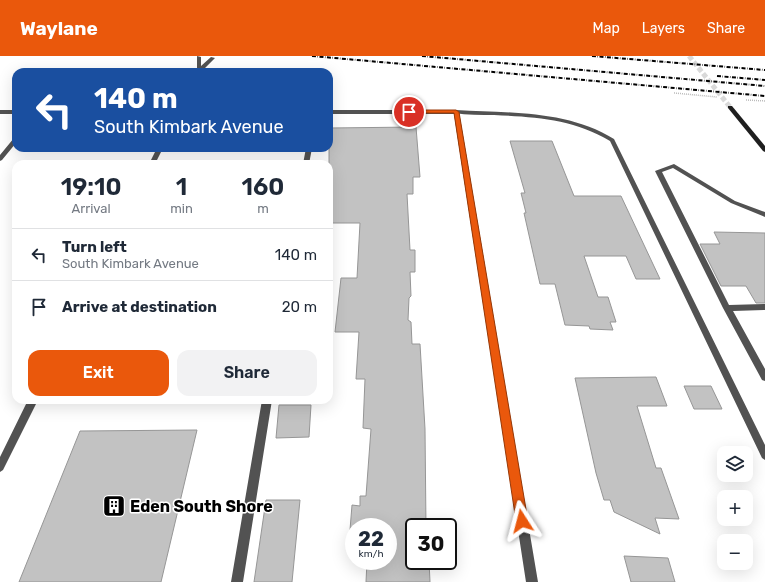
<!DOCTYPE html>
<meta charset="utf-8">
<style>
body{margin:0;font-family:Rubik,sans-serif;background:#f2f2f3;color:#1f2937;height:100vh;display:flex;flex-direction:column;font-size:15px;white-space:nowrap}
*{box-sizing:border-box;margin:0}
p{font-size:13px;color:#747a83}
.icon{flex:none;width:22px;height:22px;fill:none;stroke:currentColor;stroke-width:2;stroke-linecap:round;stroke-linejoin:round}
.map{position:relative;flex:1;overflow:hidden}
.side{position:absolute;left:12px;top:104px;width:321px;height:244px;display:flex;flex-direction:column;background:#fff;border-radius:12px;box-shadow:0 4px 16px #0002}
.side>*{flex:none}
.hud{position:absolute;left:12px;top:12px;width:321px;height:84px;border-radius:12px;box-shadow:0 4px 16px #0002;background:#1a4fa0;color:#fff;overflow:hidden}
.buttons{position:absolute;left:717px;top:390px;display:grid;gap:8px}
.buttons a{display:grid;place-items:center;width:36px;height:36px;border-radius:8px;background:#fff;box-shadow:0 4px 16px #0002;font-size:20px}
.speed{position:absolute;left:345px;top:462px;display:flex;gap:8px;font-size:20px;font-weight:700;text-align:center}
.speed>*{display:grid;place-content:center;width:52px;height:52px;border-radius:50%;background:#fff;box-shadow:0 4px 16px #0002;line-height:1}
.speed small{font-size:10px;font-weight:400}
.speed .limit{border:2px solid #111;border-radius:6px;background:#fff;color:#111}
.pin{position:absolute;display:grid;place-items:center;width:34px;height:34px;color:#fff;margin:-17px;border:2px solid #fff;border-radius:50%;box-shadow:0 1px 4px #0007}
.me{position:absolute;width:44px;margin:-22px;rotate:351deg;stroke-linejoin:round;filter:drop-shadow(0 0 3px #0008)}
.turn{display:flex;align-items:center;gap:14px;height:84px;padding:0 16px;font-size:18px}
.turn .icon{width:52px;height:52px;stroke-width:2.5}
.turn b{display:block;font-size:28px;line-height:34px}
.eta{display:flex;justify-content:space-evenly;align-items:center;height:68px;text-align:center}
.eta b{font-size:24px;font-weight:600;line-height:28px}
.primary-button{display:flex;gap:8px;margin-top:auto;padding:8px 16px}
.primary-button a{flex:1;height:46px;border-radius:12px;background:#ea580c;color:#fff;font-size:16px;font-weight:600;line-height:46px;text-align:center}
.primary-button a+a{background:#f2f2f3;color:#1f2937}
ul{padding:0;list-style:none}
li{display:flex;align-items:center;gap:12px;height:52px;padding:0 16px;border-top:1px solid #e0e1e3}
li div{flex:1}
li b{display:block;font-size:15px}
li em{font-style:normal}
header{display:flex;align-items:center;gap:24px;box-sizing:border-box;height:56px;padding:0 20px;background:#ea580c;color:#fff}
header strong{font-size:19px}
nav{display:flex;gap:22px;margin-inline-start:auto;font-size:14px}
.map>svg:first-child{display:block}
.building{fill:#c2c2c2;stroke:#969696}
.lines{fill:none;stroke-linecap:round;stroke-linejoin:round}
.secondary-tunnel{stroke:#d9d9d9;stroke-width:5;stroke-dasharray:5 2.5;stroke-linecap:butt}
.path{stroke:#747474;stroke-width:1.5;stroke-dasharray:0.5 1.5;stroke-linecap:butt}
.service{fill:#525252;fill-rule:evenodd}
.minor{fill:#525252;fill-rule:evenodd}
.secondary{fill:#1f1f1f;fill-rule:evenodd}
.rail{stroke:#000;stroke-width:2;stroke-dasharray:4 1.5 0.5 1.5;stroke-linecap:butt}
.route{fill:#ea580c;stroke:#983908}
.labels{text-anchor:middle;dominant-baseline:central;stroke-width:3;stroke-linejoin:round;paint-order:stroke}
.near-poi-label{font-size:16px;font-weight:bold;fill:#000;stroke:#fff;text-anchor:start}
</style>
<header>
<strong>Waylane</strong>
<nav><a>Map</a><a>Layers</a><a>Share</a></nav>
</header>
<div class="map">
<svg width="765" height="526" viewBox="0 0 765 526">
<rect width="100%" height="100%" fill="#fff"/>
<path class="building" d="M416,71L420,121H413V138H407L410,194H415V216H410L411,240L409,242L408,264L411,266L412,288H420L425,373L426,471H414V505H429L430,526H366L367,505H388V471H354V474H350L352,449L360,450V440H366L371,373L363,372L365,323H356L359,276H335L341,222H357L360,167H329V72Z
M510,85H552L574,140H621L660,223H636L626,200H584L598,241H608L616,266H610L613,274L590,273L589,270L565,269L555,228H540L524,157H526L521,137H525Z
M714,176L765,177V247H756L746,230H721L700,188H720Z
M656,321L667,350H637L656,412H661L679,463L655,462L660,478L614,456L610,444H604L596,417L575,322Z
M684,330H711L722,353H694Z
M279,349H311L309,381L276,382Z
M197,374L161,526H19L80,375Z
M266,444H300L292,526H254Z
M624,500L668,502L675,526H631Z"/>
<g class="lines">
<path class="secondary-tunnel" d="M689,0L730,51"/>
<path class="path" d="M674,37L717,41
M746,44L765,45"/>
<path class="service" d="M456,54C509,57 567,54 614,83L765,389V404L762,402L610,85C574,63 535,61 494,59C481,59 467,59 454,57L453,56Z
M16,81V87L2,104L0,105V99L14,82Z
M306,92H312L309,108H303Z
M674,108L735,145L765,156V161L731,147L673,112L662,116L729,249L765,248V254L733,255L765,313V325L762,324L723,252L655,115Z
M262,344H272L243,526H231Z"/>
<path class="minor" d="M197,0L201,1V10L211,1L215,2L201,16H196L197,14Z
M0,54H16V58H0Z
M329,54H456L459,56L538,526H526L454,58H329Z
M157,92H163L155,108H149Z
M28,344H38L3,414L0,416V401Z"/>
<path class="secondary" d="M728,50H732L765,90V96L763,95L728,52Z"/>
<path class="rail" d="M312,0L765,40
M422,0L765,30
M592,0L765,14
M717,20L765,24"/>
</g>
<path class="route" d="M406,54H456L459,56L528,465L526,469L522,471L518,469L516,465L454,57H409L406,56Z"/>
<defs>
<g id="building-square" transform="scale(1.15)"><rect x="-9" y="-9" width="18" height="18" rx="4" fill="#000" stroke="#fff"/><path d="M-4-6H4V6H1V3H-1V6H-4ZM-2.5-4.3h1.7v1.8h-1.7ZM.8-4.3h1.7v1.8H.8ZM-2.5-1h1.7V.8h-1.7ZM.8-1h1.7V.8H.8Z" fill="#fff"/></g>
</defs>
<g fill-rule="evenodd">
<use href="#building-square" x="114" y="450"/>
</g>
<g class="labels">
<g class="near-poi-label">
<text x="130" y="450">Eden South Shore</text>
</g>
</g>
</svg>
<div class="buttons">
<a><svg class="icon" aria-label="layers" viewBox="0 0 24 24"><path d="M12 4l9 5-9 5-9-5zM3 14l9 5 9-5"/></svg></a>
<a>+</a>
<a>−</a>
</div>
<div class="speed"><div>22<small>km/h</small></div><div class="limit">30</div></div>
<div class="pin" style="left:409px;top:56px;background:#d93025"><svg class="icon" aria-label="arrive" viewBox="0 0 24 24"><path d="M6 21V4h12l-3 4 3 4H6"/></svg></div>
<svg class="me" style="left:522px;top:465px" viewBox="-20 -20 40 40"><path d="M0-17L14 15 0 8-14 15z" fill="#ea580c" stroke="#fff" stroke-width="4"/></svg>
<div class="hud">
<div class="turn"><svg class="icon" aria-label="left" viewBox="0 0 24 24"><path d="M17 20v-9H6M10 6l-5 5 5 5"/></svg><div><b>140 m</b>South Kimbark Avenue</div></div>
</div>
<section class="side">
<div class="eta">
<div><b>19:10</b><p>Arrival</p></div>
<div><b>1</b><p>min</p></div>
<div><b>160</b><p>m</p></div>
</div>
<ul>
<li><svg class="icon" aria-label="left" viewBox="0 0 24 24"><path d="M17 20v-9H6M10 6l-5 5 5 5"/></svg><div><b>Turn left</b><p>South Kimbark Avenue</p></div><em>140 m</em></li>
<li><svg class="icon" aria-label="arrive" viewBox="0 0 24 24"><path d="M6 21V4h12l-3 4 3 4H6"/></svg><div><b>Arrive at destination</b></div><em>20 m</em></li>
</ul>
<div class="primary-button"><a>Exit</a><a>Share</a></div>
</section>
</div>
